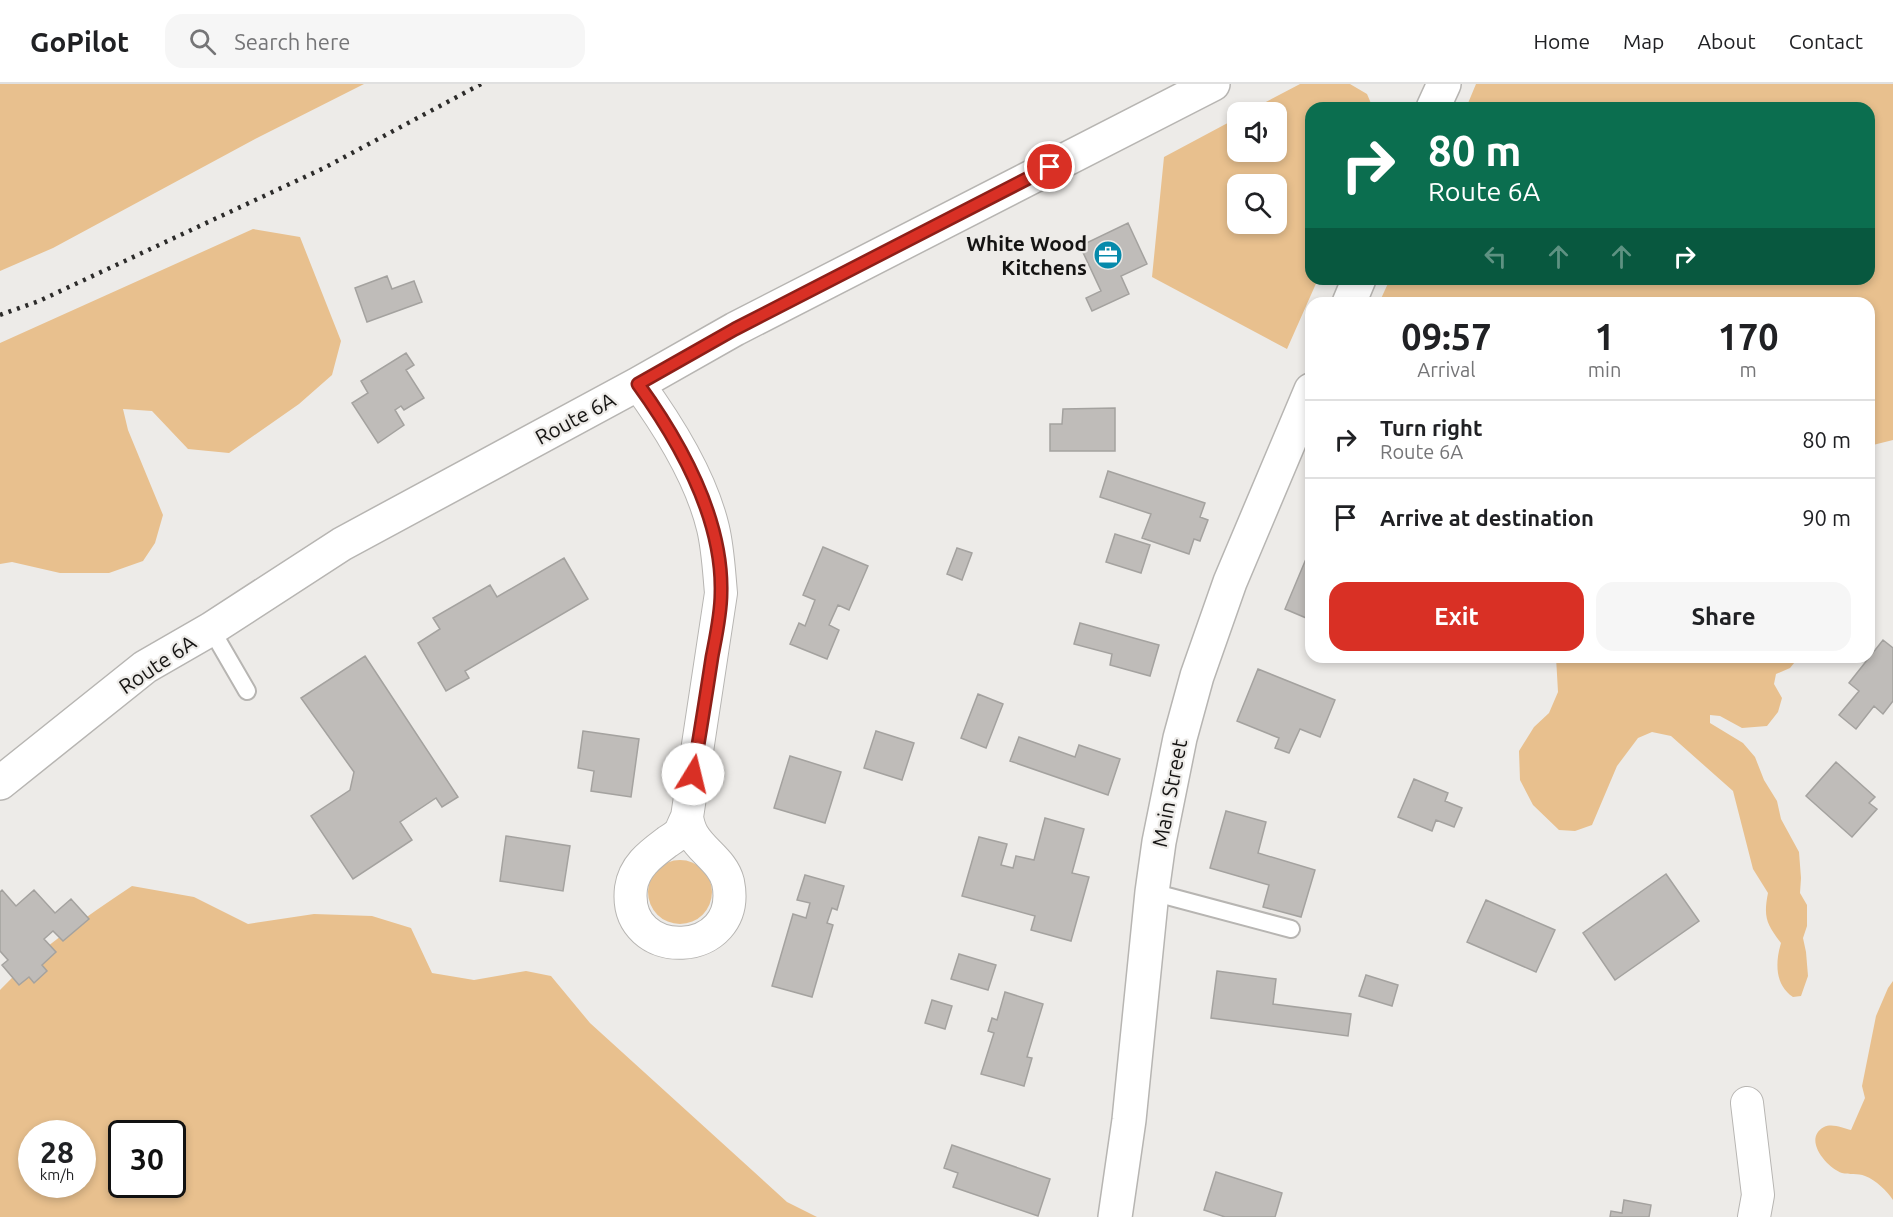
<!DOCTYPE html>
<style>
body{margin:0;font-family:Ubuntu,sans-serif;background:#f6f6f6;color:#202124;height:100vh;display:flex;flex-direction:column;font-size:22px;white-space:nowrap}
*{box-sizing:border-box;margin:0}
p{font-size:20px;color:#757577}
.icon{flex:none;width:33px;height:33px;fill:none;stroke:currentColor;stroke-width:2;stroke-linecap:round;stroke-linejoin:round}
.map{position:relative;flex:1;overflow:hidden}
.side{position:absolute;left:1305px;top:213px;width:570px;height:366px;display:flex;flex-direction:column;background:#fff;border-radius:18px;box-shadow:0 3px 9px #0003}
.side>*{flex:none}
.top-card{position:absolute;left:1305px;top:18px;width:570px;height:183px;border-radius:18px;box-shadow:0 3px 9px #0003;background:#0b6e4f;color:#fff;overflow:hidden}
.controls{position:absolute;left:1227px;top:18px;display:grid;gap:12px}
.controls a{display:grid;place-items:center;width:60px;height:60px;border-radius:12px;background:#fff;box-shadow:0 3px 9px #0003;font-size:30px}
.speed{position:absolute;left:18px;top:1036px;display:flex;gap:12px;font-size:30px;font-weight:700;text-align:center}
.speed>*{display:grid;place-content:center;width:78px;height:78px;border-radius:50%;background:#fff;box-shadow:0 3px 9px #0003;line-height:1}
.speed small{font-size:15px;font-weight:400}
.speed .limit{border:3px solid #111;border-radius:9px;background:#fff;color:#111}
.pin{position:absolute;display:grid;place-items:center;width:51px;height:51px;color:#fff;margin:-26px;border:3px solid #fff;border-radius:50%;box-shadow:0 2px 6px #0007}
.me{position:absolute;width:66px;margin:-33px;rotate:9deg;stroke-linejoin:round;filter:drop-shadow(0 0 4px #0008)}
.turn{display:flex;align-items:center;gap:21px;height:126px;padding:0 24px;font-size:27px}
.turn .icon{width:78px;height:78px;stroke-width:2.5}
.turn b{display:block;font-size:42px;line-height:51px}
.lanes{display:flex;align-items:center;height:57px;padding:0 24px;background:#0003;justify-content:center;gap:30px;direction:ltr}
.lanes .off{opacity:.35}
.eta{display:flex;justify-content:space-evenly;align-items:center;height:102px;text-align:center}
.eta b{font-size:36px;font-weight:700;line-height:42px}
.cta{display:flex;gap:12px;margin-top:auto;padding:12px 24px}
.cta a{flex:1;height:69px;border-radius:18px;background:#d93025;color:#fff;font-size:24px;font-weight:700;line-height:69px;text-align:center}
.cta a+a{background:#f6f6f6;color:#202124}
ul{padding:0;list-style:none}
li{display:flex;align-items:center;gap:18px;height:78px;padding:0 24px;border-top:2px solid #e0e0e0}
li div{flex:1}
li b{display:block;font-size:22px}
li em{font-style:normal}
header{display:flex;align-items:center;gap:36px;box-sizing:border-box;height:84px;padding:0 30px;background:#fff;border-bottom:2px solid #e0e0e0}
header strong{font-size:28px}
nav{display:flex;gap:33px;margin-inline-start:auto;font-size:21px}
.search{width:420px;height:54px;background:#f6f6f6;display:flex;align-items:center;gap:15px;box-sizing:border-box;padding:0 21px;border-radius:18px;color:#757577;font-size:22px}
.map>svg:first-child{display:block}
.green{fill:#e8c08e;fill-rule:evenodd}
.building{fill:#bfbcb9;stroke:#a4a29f;stroke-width:1.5}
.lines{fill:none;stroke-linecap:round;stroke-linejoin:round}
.service-casing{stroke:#b7b5b2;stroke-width:20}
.minor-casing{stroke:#b7b5b2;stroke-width:34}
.secondary-casing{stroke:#b7b5b2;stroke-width:36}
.service{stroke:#fff;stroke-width:16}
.minor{stroke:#fff;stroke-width:32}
.secondary{stroke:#fff;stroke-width:33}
.rail{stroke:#2c2b2a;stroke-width:4.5;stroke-dasharray:3 6;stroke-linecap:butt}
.route-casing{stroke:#8d1f18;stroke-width:15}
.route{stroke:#d93025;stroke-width:10}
.labels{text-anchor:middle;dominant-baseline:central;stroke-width:4.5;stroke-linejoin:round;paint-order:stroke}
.poi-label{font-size:21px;font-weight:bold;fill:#151413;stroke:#edebe8;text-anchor:end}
.street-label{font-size:21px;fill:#151413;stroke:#edebe8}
</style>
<header>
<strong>GoPilot</strong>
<div class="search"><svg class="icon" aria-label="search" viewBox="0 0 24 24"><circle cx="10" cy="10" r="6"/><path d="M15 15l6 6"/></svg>Search here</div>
<nav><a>Home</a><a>Map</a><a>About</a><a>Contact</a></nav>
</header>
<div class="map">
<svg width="1893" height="1133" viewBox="0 0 1893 1133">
<rect width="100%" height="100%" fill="#edebe8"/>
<path class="green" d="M0,0H364L257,54L53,164L0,187Z
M1300,0H1350L1367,10L1373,24H1311V195H1318L1287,265L1152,193L1164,73L1237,34L1238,68H1276V28H1247ZM1238,100H1276V140H1238Z
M1476,0H1893V356L1869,362V219H1379L1390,195H1869V24H1466Z
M253,145L300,153L341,257L332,291L299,320L229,369L188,365L152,327L123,325L128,346L163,431L155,459L143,477L109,489H60L12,478L0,480V259Z
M1556,573H1799L1790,584L1776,590L1774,600L1782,614L1778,628L1767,642L1742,644L1720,632L1710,631V639L1743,659L1755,673L1764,696L1777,717L1781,735L1799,768L1801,794L1800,809L1807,821V842L1803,854L1806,868L1808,892L1801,912L1793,913C1775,901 1775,879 1781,859C1767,840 1763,834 1768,809L1753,785L1733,707L1671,652L1652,648L1638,654L1617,682L1592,741L1575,747L1559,746L1533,721L1520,696L1519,667L1534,643L1549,629L1558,608Z
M648 808a32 32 0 1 1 64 0a32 32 0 1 1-64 0Z
M132,802L194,813L248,840L314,830L372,832L411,844L432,889L474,896L526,887L551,892L590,939L787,1118L817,1133H0V906C39,865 84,834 132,802ZM32,1050H82V1101H32ZM122,1050H172V1101H122Z
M1893,897V1116C1887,1107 1876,1096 1865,1092C1858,1089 1849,1091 1842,1089C1827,1084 1802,1055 1824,1043C1832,1039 1843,1044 1851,1046L1865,1014L1862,1002L1876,932L1888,904Z"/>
<path class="building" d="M1128,139L1147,180L1121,192L1129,210L1092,227L1086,214L1101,207L1080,162Z
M387,192L392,205L414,197L422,218L367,238L355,204Z
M406,269L414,281L406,286L424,314L404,326L401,322L395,326L404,341L378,359L352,319L368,309L361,297Z
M1115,324V367H1050V340H1062L1063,325Z
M1108,387L1205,419L1200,433L1208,436L1200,457L1194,455L1189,470L1142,454L1151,430L1100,413Z
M1115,450L1150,461L1141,489L1106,478Z
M823,463L868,482L849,526L838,521L829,541L839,546L827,575L790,560L799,539L805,542L815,516L803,511Z
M1311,463V536L1285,525Z
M957,464L972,469L962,496L947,490Z
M564,474L588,515L465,587L469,594L446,607L418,559L440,545L433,534L490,501L497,513Z
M1080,539L1159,561L1150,592L1110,581L1112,570L1074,560Z
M1883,556L1893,564V617L1883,630L1874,622L1856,645L1839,631L1859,607L1849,599Z
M365,572L458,713L442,723L436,714L400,738L412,756L353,795L311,732L350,706L354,688L301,614Z
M1258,585L1335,616L1320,653L1300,645L1289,669L1275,664L1279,654L1237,637Z
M978,610L1003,620L986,664L961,654Z
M583,647L639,655L631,713L591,707L594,687L578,684Z
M876,647L914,659L902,696L864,684Z
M1019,653L1075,673L1079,661L1120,675L1108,711L1010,677Z
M790,672L841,688L825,739L774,724Z
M1836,678L1875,713L1869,719L1877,725L1852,753L1806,712Z
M1414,695L1448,709L1445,717L1462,724L1454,743L1436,736L1432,747L1398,733Z
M1226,727L1266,738L1258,769L1315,786L1301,833L1263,823L1269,801L1210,784Z
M1045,734L1084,745L1072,789L1089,793L1071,857L1031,846L1035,832L962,812L979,753L1007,760L1001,781L1013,784L1016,772L1034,776Z
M506,752L570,762L563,807L500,797Z
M1666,790L1699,837L1615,896L1583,849Z
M805,791L844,802L837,826L832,824L827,839L833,841L812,913L772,902L793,830L806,834L810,819L797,816Z
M2,806L16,822L34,806L55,829L71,815L89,835L63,857L53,847L44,855L56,868L42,881L47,887L34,899L29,893L19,901L2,881L8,876L0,867V808Z
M1486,816L1555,846L1536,888L1467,858Z
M959,870L996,881L988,906L951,895Z
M1217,887L1276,895L1273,920L1351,930L1348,952L1211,934Z
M1366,891L1398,901L1392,922L1359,912Z
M1005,908L1043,920L1027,973L1032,974L1024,1002L981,990L994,949L988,947L992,934L997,936Z
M932,916L952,922L945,945L925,939Z
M952,1061L1050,1095L1038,1132L953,1103L958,1089L944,1084Z
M1216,1088L1282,1109L1275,1133H1225L1204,1126Z
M1624,1116L1651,1121L1649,1133H1610L1611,1127L1622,1129Z"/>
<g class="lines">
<g class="service-casing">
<path id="service" d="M211,545L247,607
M1152,808L1291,845"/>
</g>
<g class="minor-casing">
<path id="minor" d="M638,300C668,341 701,394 713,444C718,465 719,488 721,509L687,733
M687,733C688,739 690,746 693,751C703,768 723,778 728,798C744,876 622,880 631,804C634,782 651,770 667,758C670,756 675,753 678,750C682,746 684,738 687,733Z
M1747,1019L1758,1111L1754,1133"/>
</g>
<g class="secondary-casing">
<path id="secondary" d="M1433,24L1444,0
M1349,219L1359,195
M0,699L145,583L211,545L342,460L638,300L735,245L1213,0
M1115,1133L1129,1036L1152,808L1159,758L1180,654L1197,592L1230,498L1311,306"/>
</g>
<use href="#service" class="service"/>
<use href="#minor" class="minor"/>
<use href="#secondary" class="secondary"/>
<path class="rail" d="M0,231L39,217L324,84L481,0"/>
</g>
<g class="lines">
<g class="route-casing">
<path id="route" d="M693,690C700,651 706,612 712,573C716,552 721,530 721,509C723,435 680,358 638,300L735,245L1050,83"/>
</g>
<use href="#route" class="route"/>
</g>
<defs>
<g id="office-disc" transform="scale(1.5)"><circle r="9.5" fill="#068aab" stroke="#edebe8"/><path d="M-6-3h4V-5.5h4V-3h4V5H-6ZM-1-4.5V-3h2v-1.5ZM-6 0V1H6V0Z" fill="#fff"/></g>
</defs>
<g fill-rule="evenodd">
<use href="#office-disc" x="1108" y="171"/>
</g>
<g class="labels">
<g class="poi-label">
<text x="1087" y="159">White Wood<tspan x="1087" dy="24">Kitchens</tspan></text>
</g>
<g class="street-label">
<text transform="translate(575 334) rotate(-28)">Route 6A</text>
<text transform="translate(157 580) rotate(-34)">Route 6A</text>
<text transform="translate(1169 709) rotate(-79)">Main Street</text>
</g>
</g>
</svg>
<div class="controls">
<a><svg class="icon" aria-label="sound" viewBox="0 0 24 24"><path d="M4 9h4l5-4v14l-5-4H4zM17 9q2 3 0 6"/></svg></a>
<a><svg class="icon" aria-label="search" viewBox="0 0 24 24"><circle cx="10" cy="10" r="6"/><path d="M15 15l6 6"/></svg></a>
</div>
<div class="speed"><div>28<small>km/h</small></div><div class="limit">30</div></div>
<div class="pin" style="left:1050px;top:83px;background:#d93025"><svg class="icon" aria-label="arrive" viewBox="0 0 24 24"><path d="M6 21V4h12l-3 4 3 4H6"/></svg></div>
<svg class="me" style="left:693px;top:690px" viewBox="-20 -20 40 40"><circle r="19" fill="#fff"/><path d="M0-13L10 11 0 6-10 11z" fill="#d93025"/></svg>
<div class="top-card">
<div class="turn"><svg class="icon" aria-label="right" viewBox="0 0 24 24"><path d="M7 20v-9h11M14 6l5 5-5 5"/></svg><div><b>80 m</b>Route 6A</div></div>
<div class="lanes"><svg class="icon off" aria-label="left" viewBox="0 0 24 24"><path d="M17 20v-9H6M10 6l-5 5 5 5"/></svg><svg class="icon off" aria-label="ahead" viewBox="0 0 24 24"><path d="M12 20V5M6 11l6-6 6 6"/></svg><svg class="icon off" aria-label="ahead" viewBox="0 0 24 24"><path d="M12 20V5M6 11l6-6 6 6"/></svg><svg class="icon" aria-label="right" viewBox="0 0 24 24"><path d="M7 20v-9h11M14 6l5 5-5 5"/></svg></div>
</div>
<section class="side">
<div class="eta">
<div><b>09:57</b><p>Arrival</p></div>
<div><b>1</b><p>min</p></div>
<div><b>170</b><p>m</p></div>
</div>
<ul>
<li><svg class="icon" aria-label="right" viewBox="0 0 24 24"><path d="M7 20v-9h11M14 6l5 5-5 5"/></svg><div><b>Turn right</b><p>Route 6A</p></div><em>80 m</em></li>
<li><svg class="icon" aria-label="arrive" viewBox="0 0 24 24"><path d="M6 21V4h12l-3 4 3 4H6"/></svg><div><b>Arrive at destination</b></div><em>90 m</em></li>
</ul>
<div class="cta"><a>Exit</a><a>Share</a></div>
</section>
</div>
